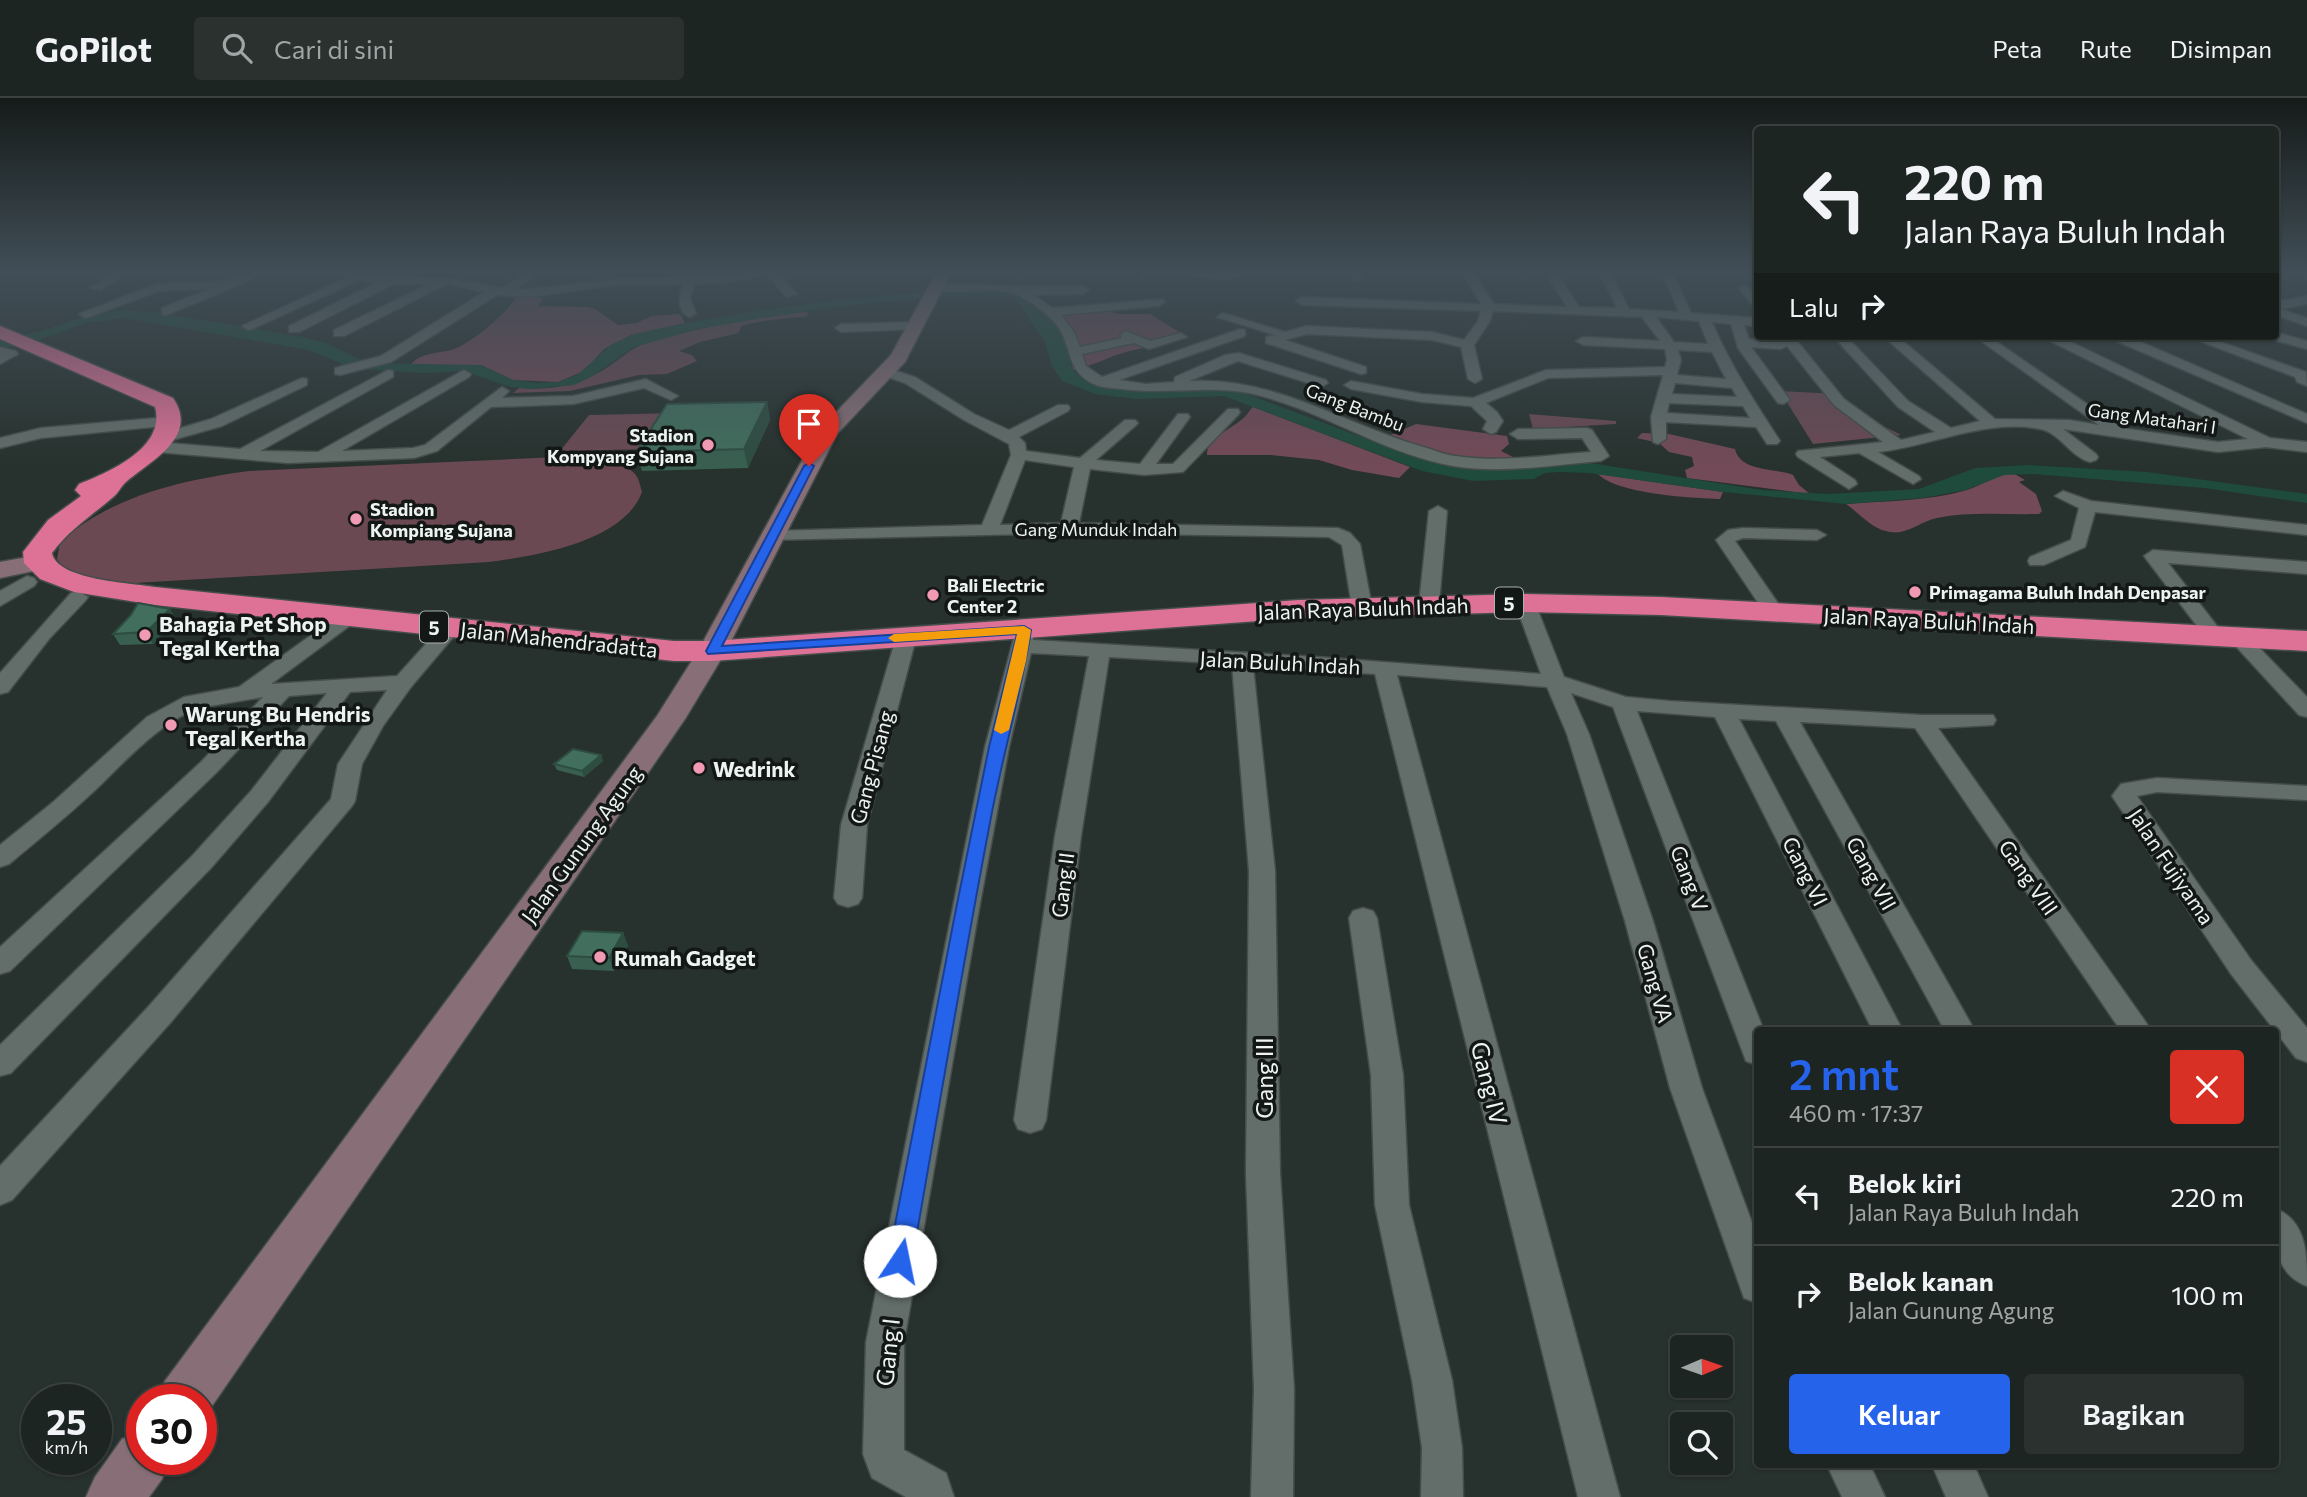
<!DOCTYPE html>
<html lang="id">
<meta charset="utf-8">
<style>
body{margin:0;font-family:Commissioner,sans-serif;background:#2a312f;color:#f1f3f6;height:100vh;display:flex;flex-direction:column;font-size:26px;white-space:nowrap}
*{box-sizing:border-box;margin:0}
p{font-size:23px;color:#a0a5a5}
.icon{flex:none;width:38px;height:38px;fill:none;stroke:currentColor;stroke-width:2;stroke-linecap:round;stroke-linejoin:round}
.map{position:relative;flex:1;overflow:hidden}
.side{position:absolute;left:1754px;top:929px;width:525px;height:441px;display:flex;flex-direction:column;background:#1d2522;border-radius:7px;box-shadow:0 2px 5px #0004,0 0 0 2px #3b4240}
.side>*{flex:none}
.top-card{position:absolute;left:1754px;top:28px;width:525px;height:214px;border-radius:7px;box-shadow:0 2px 5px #0004,0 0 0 2px #3b4240;background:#1d2522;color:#f1f3f6;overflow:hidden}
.needle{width:46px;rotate:88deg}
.tools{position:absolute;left:1670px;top:1237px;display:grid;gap:14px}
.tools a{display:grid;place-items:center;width:63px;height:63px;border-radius:7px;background:#1d2522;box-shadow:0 2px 5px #0004,0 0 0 2px #3b4240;font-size:35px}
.speed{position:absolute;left:21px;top:1286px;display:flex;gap:14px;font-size:35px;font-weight:700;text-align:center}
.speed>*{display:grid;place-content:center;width:91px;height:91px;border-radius:50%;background:#1d2522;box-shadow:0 2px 5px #0004,0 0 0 2px #3b4240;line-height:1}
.speed small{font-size:18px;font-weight:400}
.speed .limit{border:10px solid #d22;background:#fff;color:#111}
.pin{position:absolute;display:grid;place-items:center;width:60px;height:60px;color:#fff;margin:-72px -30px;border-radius:50% 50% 50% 0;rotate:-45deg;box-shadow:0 0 7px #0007}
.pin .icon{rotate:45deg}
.me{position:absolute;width:77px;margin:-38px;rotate:11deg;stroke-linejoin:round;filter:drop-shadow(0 0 5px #0008)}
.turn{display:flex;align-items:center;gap:24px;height:147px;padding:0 35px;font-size:32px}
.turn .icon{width:91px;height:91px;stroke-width:2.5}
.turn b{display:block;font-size:49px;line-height:60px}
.then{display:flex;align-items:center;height:66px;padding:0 35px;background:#0003;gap:14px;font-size:26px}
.round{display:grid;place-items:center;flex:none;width:74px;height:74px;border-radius:7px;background:#2a312f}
.head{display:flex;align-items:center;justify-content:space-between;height:119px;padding:0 35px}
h1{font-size:42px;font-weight:600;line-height:52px;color:#2563eb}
.button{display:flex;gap:14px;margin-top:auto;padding:14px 35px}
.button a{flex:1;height:80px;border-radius:7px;background:#2563eb;color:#fff;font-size:28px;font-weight:600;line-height:80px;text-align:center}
.button a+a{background:#2a312f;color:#f1f3f6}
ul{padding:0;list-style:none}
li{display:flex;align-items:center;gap:21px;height:98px;padding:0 35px;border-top:2px solid #3b4240}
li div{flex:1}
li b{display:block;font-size:26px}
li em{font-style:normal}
header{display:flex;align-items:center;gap:42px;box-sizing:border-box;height:98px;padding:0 35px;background:#1d2522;border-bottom:2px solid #3b4240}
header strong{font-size:33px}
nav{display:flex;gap:38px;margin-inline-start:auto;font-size:24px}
.search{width:490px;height:63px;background:#2a312f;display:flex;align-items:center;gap:18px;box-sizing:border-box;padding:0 24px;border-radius:7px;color:#a0a5a5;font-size:26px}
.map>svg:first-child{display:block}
.green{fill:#6b4953}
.forest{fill:#734a57}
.water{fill:#1e4b3b}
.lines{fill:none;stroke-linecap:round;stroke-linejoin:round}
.street-casing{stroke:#454d4a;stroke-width:3}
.secondary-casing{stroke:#454d4a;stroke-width:3}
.highway-casing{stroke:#454d4a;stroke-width:3}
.street{fill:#636e6a;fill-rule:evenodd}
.secondary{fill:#886f77;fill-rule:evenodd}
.highway{fill:#de7196;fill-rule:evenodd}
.wall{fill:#385f50}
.shaded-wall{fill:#2e4d41}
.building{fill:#416e5d;stroke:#2e4d41;stroke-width:2}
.route{fill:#2563eb;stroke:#184099;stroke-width:2}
.slow{fill:#f59e0b}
.poi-dot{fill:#f09ab4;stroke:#131816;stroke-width:2.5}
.labels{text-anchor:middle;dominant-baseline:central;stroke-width:7;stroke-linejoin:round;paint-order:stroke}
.far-street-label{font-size:18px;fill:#ecf3f0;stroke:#131816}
.far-poi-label{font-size:18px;font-weight:bold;fill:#ecf3f0;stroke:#131816;text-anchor:start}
.shield{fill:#131816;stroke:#abb1af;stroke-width:2}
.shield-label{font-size:19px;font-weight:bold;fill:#ecf3f0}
.street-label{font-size:21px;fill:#ecf3f0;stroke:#131816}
.poi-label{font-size:21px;font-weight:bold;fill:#ecf3f0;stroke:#131816;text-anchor:start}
.near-street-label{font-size:24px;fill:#ecf3f0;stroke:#131816}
</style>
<header>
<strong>GoPilot</strong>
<div class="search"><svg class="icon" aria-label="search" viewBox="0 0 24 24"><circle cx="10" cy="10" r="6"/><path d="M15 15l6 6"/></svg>Cari di sini</div>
<nav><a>Peta</a><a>Rute</a><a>Disimpan</a></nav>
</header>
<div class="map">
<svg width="2307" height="1399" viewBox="0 0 2307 1399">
<rect width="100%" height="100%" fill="#27312d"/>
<path class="green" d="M804,214L809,215L806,219C784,220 762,222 741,228L739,234L735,236L700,244L679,253L692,257L697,263L667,276L639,277L570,293L513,295L519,290C555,293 585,286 615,264C625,257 633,249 646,245C697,229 751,221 804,214Z
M1780,293L1837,296L1860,316L1901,337L1813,346Z
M677,315L654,351L560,353L589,317Z
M1529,316L1616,323V326L1533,331Z
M558,359C580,360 616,358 633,374C639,379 640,387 642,394C624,444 535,458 489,464L135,485C110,484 72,485 57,461L60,444C111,398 182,382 249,373Z"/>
<path class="forest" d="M535,198L543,201L538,208L587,209L595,211L618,227L636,225L652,218L680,216L685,225L631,237L604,251L584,273L558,284L513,282L481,267H411C420,253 443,256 457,250C478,239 503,218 517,199Z
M1100,212L1120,216H1150L1179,234L1180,238C1165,248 1144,249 1126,254C1108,259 1093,268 1073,272L1071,261L1048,217Z
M1253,309L1410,369L1399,380L1352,372L1319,362L1271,357H1207C1206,341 1231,331 1241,322C1246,319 1249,313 1253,309Z
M1416,326L1507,338L1509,346L1501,353L1513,359L1523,370C1464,372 1429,364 1374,344Z
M1642,335L1669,336L1735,351C1740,374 1776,370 1793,377L1799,387L1810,396L1687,380L1685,372L1694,368L1692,359L1669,354L1659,345L1637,340Z
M2013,375L2025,382L2019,384L2036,396L2042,413L2039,416C2005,417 1971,413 1937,420C1918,424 1906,439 1886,433C1871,430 1859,415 1846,406C1886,403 1929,403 1967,392C1984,386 1994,378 2013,375Z
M1598,376L1723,394L1720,401C1692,400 1617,396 1598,376Z"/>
<path class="water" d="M1000,192L1015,194L1048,217L1063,236L1073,272L1082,281L1095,287L1135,294L1203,291L1239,293L1407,356L1460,369L1487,371L1584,364L1762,392L1829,396L1919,391L1975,370L2028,367L2147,374L2307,396V405L2204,390L2033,376L2004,377L1966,392L1923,400L1846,406L1723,394L1589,375L1559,374L1545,375L1534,381L1473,383L1422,373L1224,298L1137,301L1095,296L1062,283L1052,268L1045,244L1014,199L983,197L923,200L825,210L698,231L634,249L591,279L574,287L532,291L510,289L464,273L427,275L354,271L309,252L124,220L86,225L19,249L0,250V242L42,233L92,216L126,212L160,215L303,239L329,246L367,265L481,267L513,282L537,285L558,284L577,277L611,247L631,237L657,231C769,208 885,194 1000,192Z"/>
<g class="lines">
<g class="street-casing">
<path id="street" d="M118,173H132L100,192L90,190Z
M250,173H266L237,188L166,217L162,216V210L209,191L159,193L89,219L85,220L79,216L157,186L228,183Z
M331,173H352L373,179L447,180L502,190L528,173H542L516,191H530L616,181L687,179L693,173H704L701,179L777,173L797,196L787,199L767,177L719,185L694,186L690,200L696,215L690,219C676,214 679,197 683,186L616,187L530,199L497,197L391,264L340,277L335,276V270L381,258L484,194L447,186L344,238H334V232L429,186H394L299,234H289V228L376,185L360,182L252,231L248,232L242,228L348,179Z
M1093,173H1105V174L1099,177Z
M1139,173H1151L1150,178L1140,180Z
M1164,173H1274L1227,181L1169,176Z
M1349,173H1360L1364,181L1354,183Z
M1461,173H1472L1494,206L1567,209L1547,177L1553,174L1557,175L1579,209L1617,210L1599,173H1610L1629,211L1679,214L1664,180L1674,178L1691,215L1757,220V228L1744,227L1749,241L1784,244L1780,238H1793L1844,301L1901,342L1935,334L1898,309L1833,238H1846L1908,303L1951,330L1980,323L1883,238H1897L1995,321L2069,322L2099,327L1974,238H2127L2307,316V325L2114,242H2067L2270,340L2307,344V354L2266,349L2218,354L2063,331L2096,356L2098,359L2096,362L2090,364C2071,359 2059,334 2040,331C1986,320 1932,348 1878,354L1919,378L1921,381L1913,386L1859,355L1820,359L1855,382L1857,386L1849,391L1798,359L1796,356L1798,353L1883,344L1834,307L1787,248L1781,251L1751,249L1790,302L1783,306L1778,305L1738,250L1731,226L1712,224C1731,269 1755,304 1780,343L1777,346H1767L1756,329L1666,324V341L1658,346L1653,344L1651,319L1663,277L1548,280L1486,305L1497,314L1503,323L1496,334L1491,336L1483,331L1487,323L1471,308L1422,304L1351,291L1344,287L1351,283L1422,296L1473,300L1546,272L1665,269L1667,262L1665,251L1583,247L1576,243L1583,239L1660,243L1642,219L1493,213L1490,223L1474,247L1482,281L1475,285L1468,281L1461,249L1432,242L1307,236L1285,242L1366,269V275L1361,276L1266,245V239L1275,237L1217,219L1223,215L1285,234L1306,228L1432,234L1464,242L1478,223L1481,213L1302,207L1296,203L1302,199L1481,206ZM1656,219L1699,223L1708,246L1674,244ZM1994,242H2048L2248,341L2218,344L2122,330ZM1678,252L1712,254L1726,281L1677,277L1681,262ZM1675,285L1732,290L1737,299L1672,296ZM1669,305L1743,308L1750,320L1667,315Z
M2290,173L2307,175V182L2291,175Z
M935,186C985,186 1033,190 1083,188L1089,192L1083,196L1034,197L1052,210L1163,201L1165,204L1159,208L1061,217L1074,234L1080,249L1122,240L1120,237L1126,233L1150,243L1181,235L1187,239L1149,251L1134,245L1082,256L1086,268L1102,279L1240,231L1245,232V238L1119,282L1146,286L1174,284L1175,279L1225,257L1239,255L1326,282L1328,285L1321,289L1238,263L1189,283C1272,278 1343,325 1420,348C1432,351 1444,357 1456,358C1501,365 1547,357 1591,354L1582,340L1518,341L1510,336L1518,331L1587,330L1592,332L1609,358L1601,363C1553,367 1501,376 1453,368C1381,355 1319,310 1249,295C1206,287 1164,297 1122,291C1114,290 1104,290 1096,287C1067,275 1073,254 1060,232C1053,219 1033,205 1020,198C995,185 958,198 931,192V188Z
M1745,187L1757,197V208L1753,207L1739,191Z
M2307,198V206L2280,211L2307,220V228L2275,217V204Z
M917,224L921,225V231L841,234L835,230L841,226Z
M2275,234L2307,243V251L2270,241L2269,238H2275Z
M2186,238H2204L2306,274L2307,288L2297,284L2295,279Z
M0,249L16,253L18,256L0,266Z
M887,270L915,279L974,316L1009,332L1058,307H1068L1070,310L1068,313L1019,339L1025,345L1026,353L1080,360L1125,322H1135L1138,325L1135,328L1096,362L1140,366L1178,316H1188L1190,319L1156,366H1173L1228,311H1238L1240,314L1238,317L1183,374L1144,377L1090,371L1079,425L1338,430L1350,435L1360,446L1372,509L1369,513H1355L1352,509L1342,447L1329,439L1069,435L767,442L764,438L767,434L773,433L982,427L1011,357L1009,346L964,322L905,285L882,277V271ZM1025,362L1074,369L1061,425L1000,427Z
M388,272L393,273V279L260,353L318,354L464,272L471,276L469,279L342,353L413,350L425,347L502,289L509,293L502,300L573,298L646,281L678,298L671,302L644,290L573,306L491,309L437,353L414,360L288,365L157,354L149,349L157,344L240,351Z
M302,280L307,281V287L222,328L162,345L154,340L157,337L211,321Z
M168,319L176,324L173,327L41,340L0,350V340L41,330Z
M2063,393L2091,403L2307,427V437L2095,414L2085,449L2044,467H2030L2028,463L2030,459L2071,442L2079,410L2055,398Z
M1438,408L1447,413L1439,506L1429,512L1419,506L1429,413Z
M1743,430L1817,432L1826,437L1817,442L1743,440L1735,443L1784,514L1781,518H1767L1716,442L1728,432Z
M2153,452L2307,464V476L2168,465L2224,537L2221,541H2207L2144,458Z
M27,478L34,480L37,484L34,488L0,508V493Z
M78,493L88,499L85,503L49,541L8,594L0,596V575L71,495Z
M1525,499L1535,505L1564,579L1626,599L1669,603L1922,617H1993L1996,622L1993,627L1938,630L2152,933H2121L1915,630L1800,624L1975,933H1945L1776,623L1739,621L1903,933H1873L1715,619L1637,613L1764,933H1757V967L1746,963L1613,609L1571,595L1589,636L1653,823L1702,990L1757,1138V1205L1744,1200L1670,990L1625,823L1567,636L1547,589L1397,577L1620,1399H1578L1375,576L1253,568L1275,773L1280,1075L1294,1291L1293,1399H1251L1254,1291L1246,1075L1249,773L1232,566L1109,559L1081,738L1046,1022L1042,1031L1030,1035L1018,1031L1014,1022L1055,738L1089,558L1031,555L1009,649L979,811L904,1244V1352L946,1375L954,1399H906L872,1380L863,1356L866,1244L985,649L1017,528H1031L1034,532L1033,542L1317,559L1541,576L1515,505Z
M349,513L356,515L359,519L356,523L271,586L397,578L443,527H457L460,531L411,589L383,628L362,666L355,703L352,708L171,924L12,1102L0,1107V1068L149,908L331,701L338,666L387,592L350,594L268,704L211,770L11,975L0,978V947L192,758L251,693L327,595L289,598L217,674L10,873L0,876V849L201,664L263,599L198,610C156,627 125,664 92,695C65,720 37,743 9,766L0,769V747L52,705L147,619L184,599L239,589L342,515Z
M2238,533L2245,535L2307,599V619L2299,617L2231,543L2228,539L2231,535Z
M906,534L913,536L916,540L867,727L862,800L858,806L848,809L838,806L834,800L841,727L896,540L899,536Z
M2157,680L2307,688V702L2157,694L2137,698L2251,862L2307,930V964L2296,960L2231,876L2112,698L2121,686Z
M1363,810L1373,813L1377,820L1403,977L1409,1107L1452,1282L1462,1350L1463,1399H1421L1422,1350L1412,1282L1375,1107L1371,977L1349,820L1353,813Z
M2275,1110C2307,1124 2307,1155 2307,1188C2272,1174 2275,1142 2275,1110Z
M1827,1367H1870L1885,1399H1842Z
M1932,1367H1974L1988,1399H1946Z"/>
</g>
<g class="secondary-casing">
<path id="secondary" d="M937,173H952L905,264L837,336L726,553L685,621L203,1321L201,1302H157L165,1283L657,618L698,553L818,333L891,257Z
M39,457L48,460L52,465L48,470L0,480V464Z
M142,1333V1362H170L162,1381L149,1399H86L95,1379L122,1341Z"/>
</g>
<g class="highway-casing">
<path id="highway" d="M0,228L173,300C200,339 150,363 126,384C121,388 118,396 112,400C90,419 70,431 52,455C57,482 131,485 155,489L674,543H712L1299,502L1525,496L1661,499L2307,533V553L1661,517L1525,514L1299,520L712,563H674L155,507L74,494L40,481L24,465L23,454L48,422L81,398L75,392L79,386C109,374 166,350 155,309L0,241Z"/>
</g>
<use href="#street" class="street"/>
<use href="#secondary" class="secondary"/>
<use href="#highway" class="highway"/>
</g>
<path class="wall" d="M767,304L770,322L748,370L642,373L636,354Z
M170,511L176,522L153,546L120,547L113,536L131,517Z
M601,657L603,663L584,679L557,672L554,666Z
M623,835L628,848L614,873L572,871L567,858Z"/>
<path class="shaded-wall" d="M767,304L770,322L748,370L744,351Z
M170,511L176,522L153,546L146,534Z
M601,657L603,663L584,679L582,673Z
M623,835L628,848L614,873L609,860Z"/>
<path class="building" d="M767,304L744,351L636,354L667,306Z
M138,505L170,511L146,534L113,536L131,517Z
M573,651L601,657L582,673L554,666Z
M582,833L623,835L609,860L567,858Z"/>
<linearGradient id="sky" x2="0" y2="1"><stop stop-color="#151b19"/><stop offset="0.47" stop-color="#414e57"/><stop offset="1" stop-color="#414e57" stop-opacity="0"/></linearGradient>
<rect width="2307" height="369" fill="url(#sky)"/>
<path class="route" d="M809,365L814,368L722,548L1024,528L1031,532C1021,595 1003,656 991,719C963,866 938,1015 912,1163L908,1171L900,1174L892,1171L888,1163L956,811L989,649L1017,536L708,556L706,553L804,368Z"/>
<path class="slow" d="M1024,528L1031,532L1026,563L1009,632L1001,636L994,632L1017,536L894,544L888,540L894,536Z"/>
<g class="poi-dot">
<circle cx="708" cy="347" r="7"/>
<circle cx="356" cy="421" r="7"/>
<circle cx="1915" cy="494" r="7"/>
<circle cx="933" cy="497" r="7"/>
<circle cx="145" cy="537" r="7"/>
<circle cx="171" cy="627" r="7"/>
<circle cx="699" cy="670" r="7"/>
<circle cx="600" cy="859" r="7"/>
</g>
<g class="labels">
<g class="far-street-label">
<text transform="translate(1355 309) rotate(21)">Gang Bambu</text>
<text transform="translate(2152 320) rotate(8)">Gang Matahari I</text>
<text x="1096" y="431">Gang Munduk Indah</text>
</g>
<g class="far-poi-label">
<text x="694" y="337" text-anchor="end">Stadion<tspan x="694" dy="21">Kompyang Sujana</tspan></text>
<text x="370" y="411">Stadion<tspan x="370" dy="21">Kompiang Sujana</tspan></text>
<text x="947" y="487">Bali Electric<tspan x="947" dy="21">Center 2</tspan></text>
<text x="1929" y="494">Primagama Buluh Indah Denpasar</text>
</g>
<g class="shield">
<rect x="1495" y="489.5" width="28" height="31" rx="5"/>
<rect x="420" y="513.5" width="28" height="31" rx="5"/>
</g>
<g class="shield-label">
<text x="1509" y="505">5</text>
<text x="434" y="529">5</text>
</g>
<g class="street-label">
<text transform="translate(1363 510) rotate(-2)">Jalan Raya Buluh Indah</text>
<text transform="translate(1929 522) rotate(3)">Jalan Raya Buluh Indah</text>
<text transform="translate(559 541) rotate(6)">Jalan Mahendradatta</text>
<text transform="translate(1280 564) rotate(3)">Jalan Buluh Indah</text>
<text transform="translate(871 669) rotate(-75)">Gang Pisang</text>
<text transform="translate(581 746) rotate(-54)">Jalan Gunung Agung</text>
<text transform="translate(2172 768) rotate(56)">Jalan Fujiyama</text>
<text transform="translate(1806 773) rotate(63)">Gang VI</text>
<text transform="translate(1872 775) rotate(61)">Gang VII</text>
<text transform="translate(2029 779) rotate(55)">Gang VIII</text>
<text transform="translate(1690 780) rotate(69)">Gang V</text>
<text transform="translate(1062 787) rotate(-83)">Gang II</text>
<text transform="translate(1656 885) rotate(74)">Gang VA</text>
</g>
<g class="poi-label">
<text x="159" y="525">Bahagia Pet Shop<tspan x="159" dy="24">Tegal Kertha</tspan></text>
<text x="185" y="615">Warung Bu Hendris<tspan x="185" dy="24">Tegal Kertha</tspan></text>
<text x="713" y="670">Wedrink</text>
<text x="614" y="859">Rumah Gadget</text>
</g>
<g class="near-street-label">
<text transform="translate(1263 980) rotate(-90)">Gang III</text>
<text transform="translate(1490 985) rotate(76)">Gang IV</text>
<text transform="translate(887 1254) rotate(-84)">Gang I</text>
</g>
</g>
</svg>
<div class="tools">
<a><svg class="needle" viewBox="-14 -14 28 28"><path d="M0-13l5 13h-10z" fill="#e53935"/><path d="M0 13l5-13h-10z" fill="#a0a5a5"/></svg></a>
<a><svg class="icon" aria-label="search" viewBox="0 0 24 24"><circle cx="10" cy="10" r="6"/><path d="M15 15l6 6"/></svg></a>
</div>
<div class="speed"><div>25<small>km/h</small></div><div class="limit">30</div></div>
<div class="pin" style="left:809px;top:368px;background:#d93025"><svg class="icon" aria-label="arrive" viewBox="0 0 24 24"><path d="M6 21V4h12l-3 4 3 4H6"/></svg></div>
<svg class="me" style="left:900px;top:1163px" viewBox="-20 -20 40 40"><circle r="19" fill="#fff"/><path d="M0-13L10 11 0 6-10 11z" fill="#2563eb"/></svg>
<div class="top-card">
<div class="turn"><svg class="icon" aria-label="left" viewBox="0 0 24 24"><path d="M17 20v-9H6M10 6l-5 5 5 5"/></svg><div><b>220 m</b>Jalan Raya Buluh Indah</div></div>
<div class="then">Lalu<svg class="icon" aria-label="right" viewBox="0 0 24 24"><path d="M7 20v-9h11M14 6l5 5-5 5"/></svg></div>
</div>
<section class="side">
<div class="head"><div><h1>2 mnt</h1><p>460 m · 17:37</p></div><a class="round" style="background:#d93025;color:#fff"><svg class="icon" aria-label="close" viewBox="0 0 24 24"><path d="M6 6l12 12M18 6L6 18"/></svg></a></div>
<ul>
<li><svg class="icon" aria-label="left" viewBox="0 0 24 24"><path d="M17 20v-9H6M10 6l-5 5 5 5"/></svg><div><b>Belok kiri</b><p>Jalan Raya Buluh Indah</p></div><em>220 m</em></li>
<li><svg class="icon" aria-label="right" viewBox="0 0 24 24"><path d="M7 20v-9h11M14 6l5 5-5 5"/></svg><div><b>Belok kanan</b><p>Jalan Gunung Agung</p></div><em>100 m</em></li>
</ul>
<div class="button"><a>Keluar</a><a>Bagikan</a></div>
</section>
</div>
